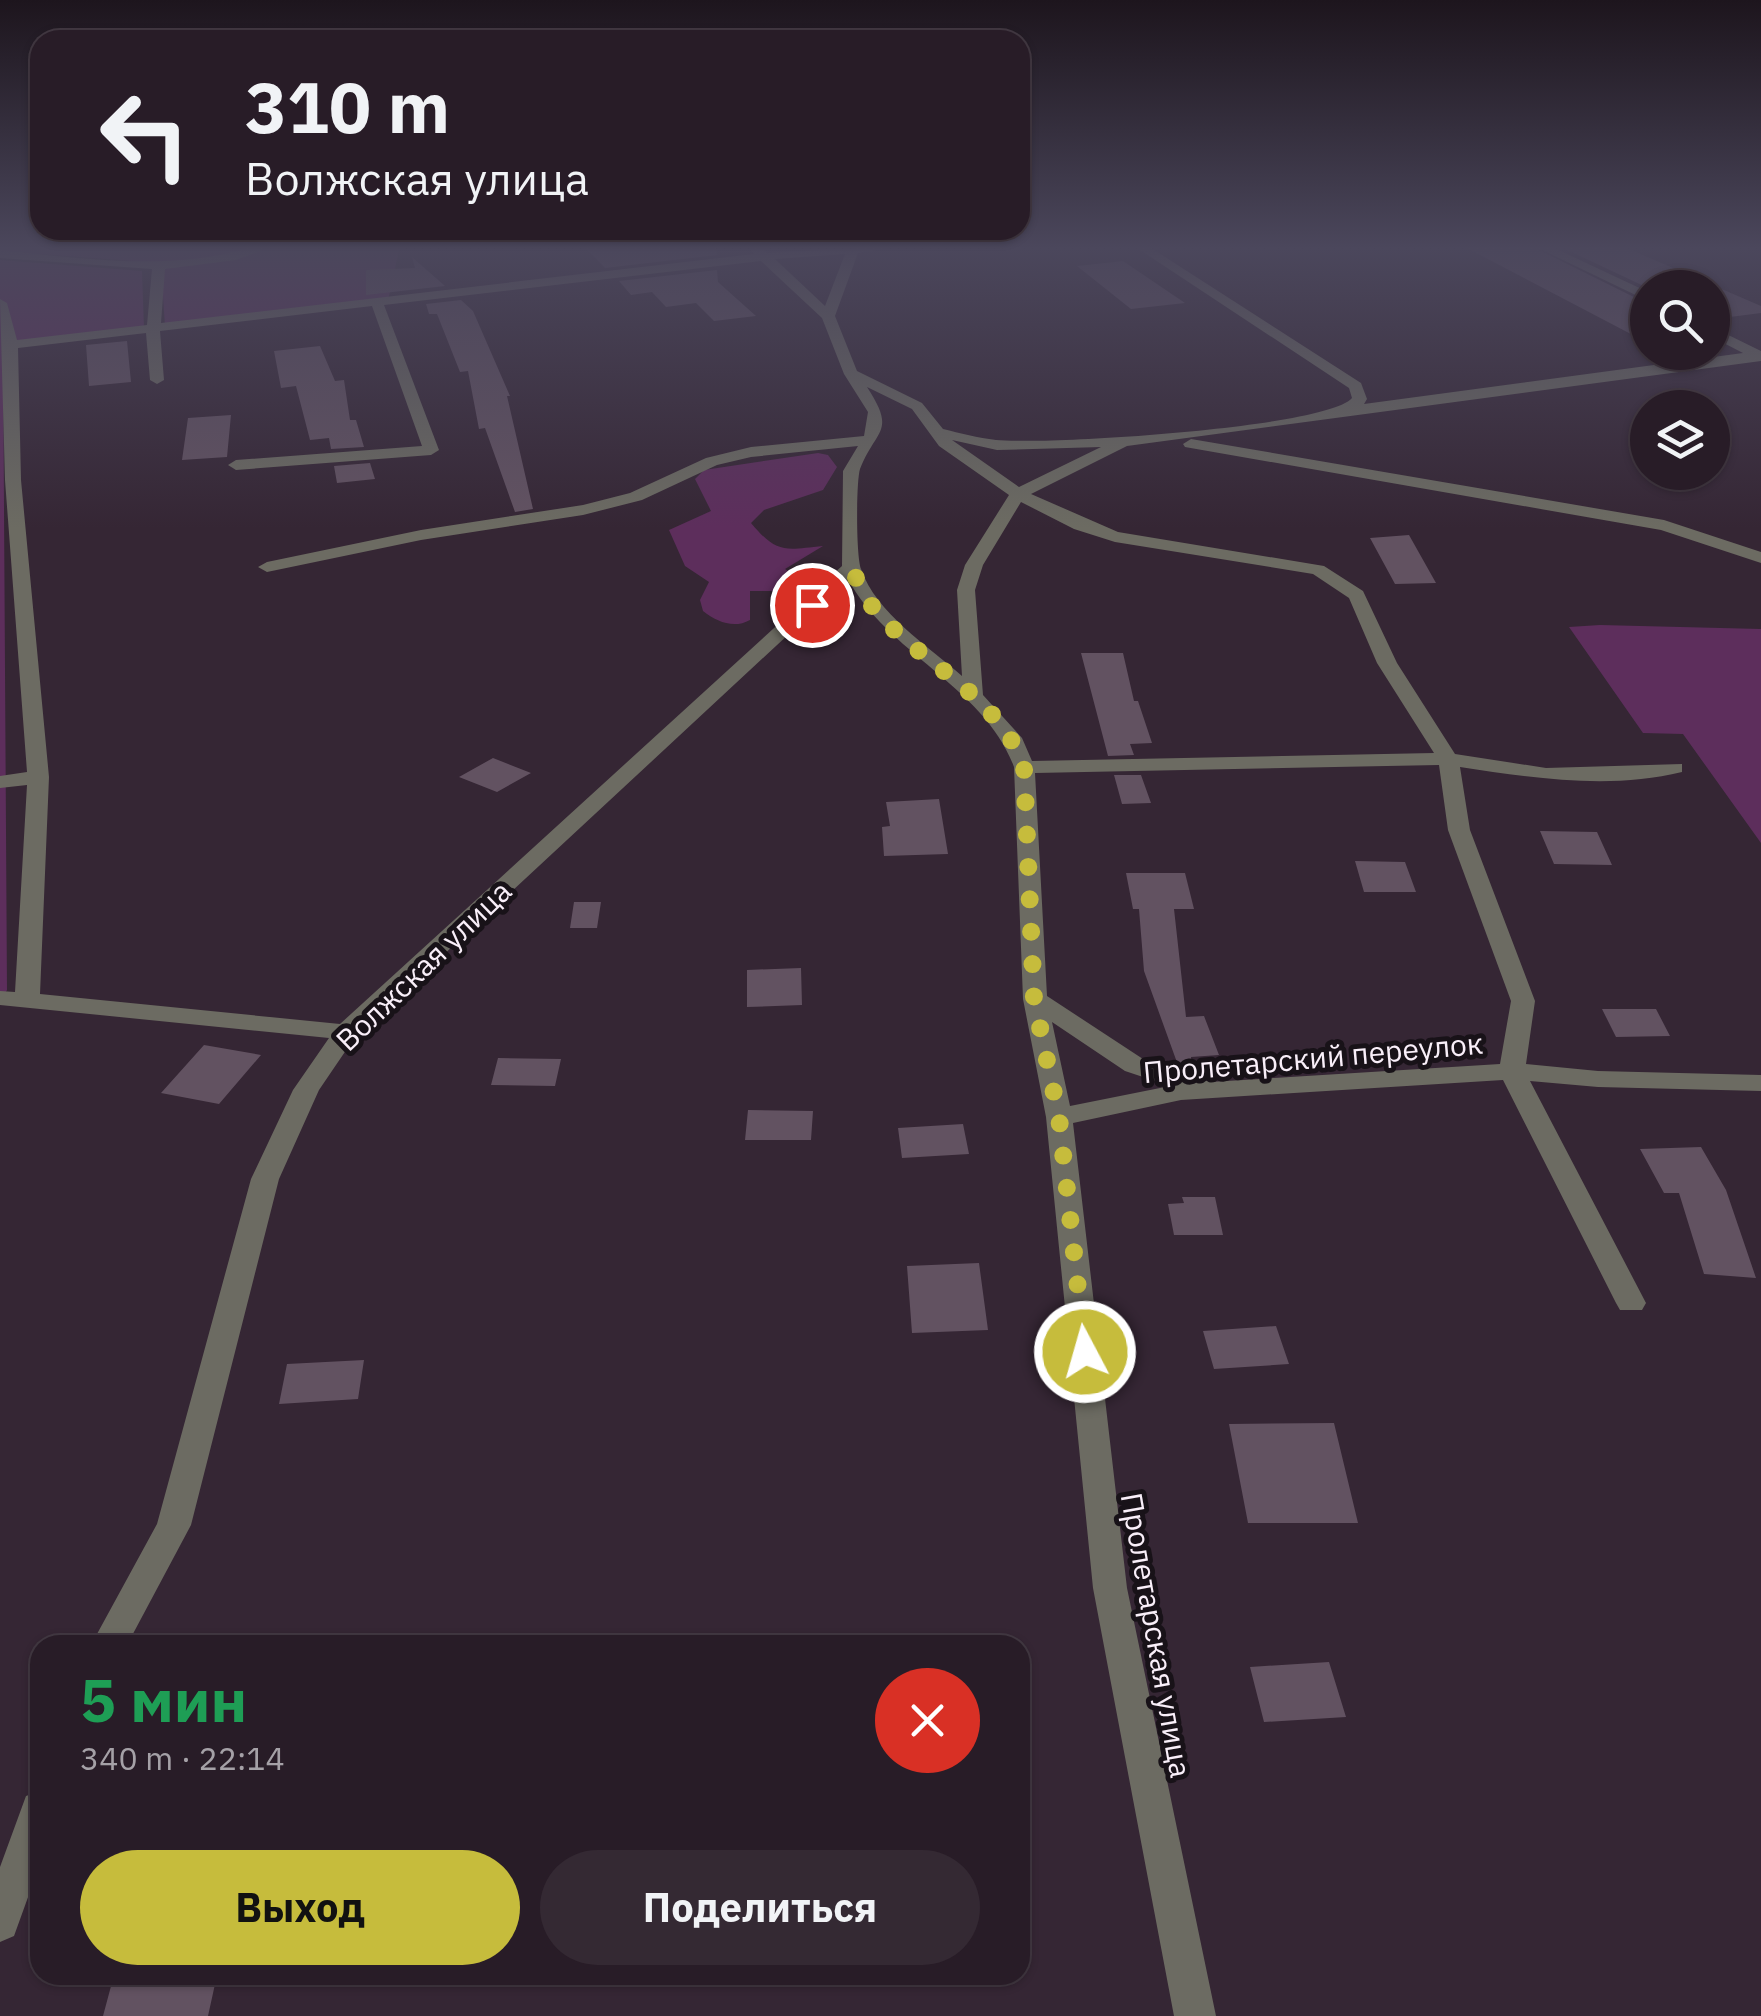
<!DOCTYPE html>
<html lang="ru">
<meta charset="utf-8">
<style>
body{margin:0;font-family:"IBM Plex Sans",sans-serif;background:#342933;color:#f1f3f6;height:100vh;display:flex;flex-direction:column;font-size:38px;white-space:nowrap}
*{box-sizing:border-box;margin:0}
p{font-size:32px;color:#a5a1a7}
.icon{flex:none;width:55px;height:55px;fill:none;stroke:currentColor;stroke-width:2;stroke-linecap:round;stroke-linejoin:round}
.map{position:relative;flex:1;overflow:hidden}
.details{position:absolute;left:30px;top:1635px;width:1000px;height:350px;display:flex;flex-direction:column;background:#281c27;border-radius:30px;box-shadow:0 2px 8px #0004,0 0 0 2px #443a44}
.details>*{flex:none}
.guide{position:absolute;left:30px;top:30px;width:1000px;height:210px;border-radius:30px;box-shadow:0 2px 8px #0004,0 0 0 2px #443a44;background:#281c27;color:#f1f3f6;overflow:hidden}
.buttons{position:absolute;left:1630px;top:270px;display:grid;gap:20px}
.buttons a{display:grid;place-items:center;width:100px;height:100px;border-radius:50%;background:#281c27;box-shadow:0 2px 8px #0004,0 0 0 2px #443a44;font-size:50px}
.pin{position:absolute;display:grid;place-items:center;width:85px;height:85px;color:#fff;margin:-42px;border:5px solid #fff;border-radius:50%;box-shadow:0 2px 10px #0007}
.me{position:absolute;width:110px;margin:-55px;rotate:354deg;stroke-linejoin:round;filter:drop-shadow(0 0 8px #0008)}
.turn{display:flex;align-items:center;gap:35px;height:210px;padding:0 50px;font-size:45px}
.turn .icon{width:130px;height:130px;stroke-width:2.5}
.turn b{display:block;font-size:70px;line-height:85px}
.round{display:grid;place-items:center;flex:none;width:105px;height:105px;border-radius:52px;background:#342933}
.head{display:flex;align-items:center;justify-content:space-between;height:170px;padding:0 50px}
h1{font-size:60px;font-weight:800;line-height:75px;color:#1e9e55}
.button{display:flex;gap:20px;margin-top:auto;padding:20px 50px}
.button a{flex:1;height:115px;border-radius:60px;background:#c6bc3c;color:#111;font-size:40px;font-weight:800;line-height:115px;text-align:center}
.button a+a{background:#342933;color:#f1f3f6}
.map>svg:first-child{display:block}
.green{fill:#5d2e5c}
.building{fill:#625261}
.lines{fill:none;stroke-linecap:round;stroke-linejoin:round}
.minor{fill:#6c6b62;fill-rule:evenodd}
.route{stroke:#c6bc3c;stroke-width:18;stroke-dasharray:0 32.4}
.labels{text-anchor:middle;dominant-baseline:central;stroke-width:10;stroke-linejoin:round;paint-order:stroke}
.street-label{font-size:30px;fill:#f9eff9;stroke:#181218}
</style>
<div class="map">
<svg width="1761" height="2016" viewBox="0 0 1761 2016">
<rect width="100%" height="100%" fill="#352634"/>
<path class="green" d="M0,246H400L388,301L165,327L161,263L0,251Z
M0,260L142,271L144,329L3,345L7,990L0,1002Z
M818,453L828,455L837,467L823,490L764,510L751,523C777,554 784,550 823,546L785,569L807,583L789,591H750V620C734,629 717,622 703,611L700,600L709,582L685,566L669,530L711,511L695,479L704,470Z
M1600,625L1761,629V843L1683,734L1643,733L1569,627Z"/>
<path class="building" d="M584,246H716L717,255L605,268Z
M1463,246H1531L1648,304V343Z
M1559,246H1622L1761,306V313L1722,318L1712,313V288H1648Z
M412,257L445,286L366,295V270L415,268Z
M1123,261L1185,303L1131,309L1077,266Z
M717,270L718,282L756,316L714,321L696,303L666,307L652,292L631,295L619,281Z
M461,300L473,311L510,396H507L533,509L515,512L485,428L479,429L468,371L460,372L437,314H429L426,304Z
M127,341L131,382L89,386L86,345Z
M320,346L335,381L344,380L350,420H356L364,447L331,449L329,438L310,440L296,386L281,388L274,351Z
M231,415L227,457L182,460L188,418Z
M370,463L375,479L337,483L334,466Z
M1409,535L1436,583L1395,584L1370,538Z
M1081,653H1123L1134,701H1138L1152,743L1130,744L1134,755L1108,756Z
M493,758L531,773L497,792L459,777Z
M1114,775H1141L1151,803L1122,804Z
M939,799L948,854L884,856L882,827L890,826L886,802Z
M1540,831L1597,832L1612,865L1554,864Z
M1355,861L1405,862L1416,892H1364Z
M1126,873H1185L1194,909H1174L1186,1017L1204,1016L1219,1055L1191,1057L1192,1067L1179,1068L1144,971L1139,909H1133Z
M574,902H601L597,928H570Z
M801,968L802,1005L747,1007V970Z
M1602,1009H1656L1670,1036L1616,1037Z
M204,1045L261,1055L219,1104L161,1093Z
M498,1058L561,1059L555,1086L491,1085Z
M748,1110L813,1111L811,1140H745Z
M963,1124L969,1154L902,1158L898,1128Z
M1701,1147L1726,1190L1756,1278L1704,1274L1679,1193H1664L1640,1149Z
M1182,1197H1215L1223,1235H1174L1168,1204L1184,1203Z
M979,1263L988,1330L912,1333L907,1266Z
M1276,1326L1289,1364L1214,1369L1203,1331Z
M364,1360L358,1399L279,1404L287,1364Z
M1334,1423L1358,1523H1248L1229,1424Z
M1329,1662L1346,1717L1264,1722L1250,1667Z
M114,1975H217L208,2016H103Z"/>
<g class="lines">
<path class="minor" d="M256,246H274L236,260L165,269L161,323L754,254L747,246H760L767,253L901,246L858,253L835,316L857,371L922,403L943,429C960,433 978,438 996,440C1045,445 1326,428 1352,398L1349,388L1134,246H1148L1361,383L1367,399L1364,404L1743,353L1712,337V327L1761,351V361L1127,446L1031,494L1118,532L1324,566L1363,591L1397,663L1455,754L1546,768L1682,764V772C1609,790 1533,778 1460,767L1470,830L1535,1001L1526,1064L1598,1071L1761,1075V1091L1598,1087L1530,1081L1646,1303L1642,1310H1620L1616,1303L1503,1080L1181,1100L1073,1123L1127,1588L1216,2016H1174L1093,1588L1046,1117L1023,999L1014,767C985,687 887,653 848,579L355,1037L319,1090L279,1179L191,1525L127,1645H91L157,1524L251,1179L293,1090L329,1038L0,1005V991L15,992L27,785L0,788V776L27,772L5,480L0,299L7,303L17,340L147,325L152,269L0,258V250C85,259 173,272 256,246ZM845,254L825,306L775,259ZM761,261L822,318L844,374L868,412L864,436L751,447L706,458L630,493L583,505L421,530L267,562L258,567L267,572L421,540L583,515L642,500L717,465L751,457L858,446L843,471L842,566L340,1024L40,994L49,777L21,480L18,348L146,333L150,380L157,384L164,380L160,331L372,306L422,446L236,460L228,465L236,470L431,455L439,450L384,305ZM867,387L912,409L939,446L1009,495L965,565L957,590L962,676C928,646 876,613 861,569C856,556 856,482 860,469C876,428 897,433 867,387ZM952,440L997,450L1101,447L1019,487ZM1021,502L1074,529L1115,542L1313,574L1349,598L1377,663L1434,753L1032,761L1022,738L983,695L975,590L983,565ZM1439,765L1448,830L1511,1001L1500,1064L1210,1082L1143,1059L1047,996L1035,773ZM1052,1022L1125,1071L1170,1086L1070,1106Z
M1534,246H1550L1648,292V301Z
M1191,439L1664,520L1761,552V563L1661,530L1185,447L1183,444Z
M40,1791V1864L14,1936L0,1942V1867L26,1796Z"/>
</g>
<linearGradient id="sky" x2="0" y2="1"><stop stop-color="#1d151d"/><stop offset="0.47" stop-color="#4b475c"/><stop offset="1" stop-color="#4b475c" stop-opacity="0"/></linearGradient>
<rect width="1761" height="528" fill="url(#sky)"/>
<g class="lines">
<path class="route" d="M812,605L851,568C857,579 862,592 869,602C913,661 998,692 1024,767L1034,999L1059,1117L1085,1352"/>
</g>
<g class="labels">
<g class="street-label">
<text transform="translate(423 965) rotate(-44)">Волжская улица</text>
<text transform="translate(1313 1057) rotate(-5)">Пролетарский переулок</text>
<text transform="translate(1157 1635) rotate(80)">Пролетарская улица</text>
</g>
</g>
</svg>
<div class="buttons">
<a><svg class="icon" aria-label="search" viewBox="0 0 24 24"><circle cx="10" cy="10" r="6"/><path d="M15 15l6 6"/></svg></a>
<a><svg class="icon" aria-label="layers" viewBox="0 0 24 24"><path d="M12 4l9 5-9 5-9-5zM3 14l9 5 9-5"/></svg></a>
</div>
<div class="pin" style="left:812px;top:605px;background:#d93025"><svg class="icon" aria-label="arrive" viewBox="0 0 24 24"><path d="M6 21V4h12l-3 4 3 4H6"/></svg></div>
<svg class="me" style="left:1085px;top:1352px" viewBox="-20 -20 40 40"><circle r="17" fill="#c6bc3c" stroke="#fff" stroke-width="3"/><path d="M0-11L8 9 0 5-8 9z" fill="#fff"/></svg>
<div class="guide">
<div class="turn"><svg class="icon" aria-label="left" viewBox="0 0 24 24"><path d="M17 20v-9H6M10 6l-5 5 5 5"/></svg><div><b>310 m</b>Волжская улица</div></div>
</div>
<section class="details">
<div class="head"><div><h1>5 мин</h1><p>340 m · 22:14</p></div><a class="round" style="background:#d93025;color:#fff"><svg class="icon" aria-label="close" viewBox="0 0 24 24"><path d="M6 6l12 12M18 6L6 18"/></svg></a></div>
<div class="button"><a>Выход</a><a>Поделиться</a></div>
</section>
</div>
